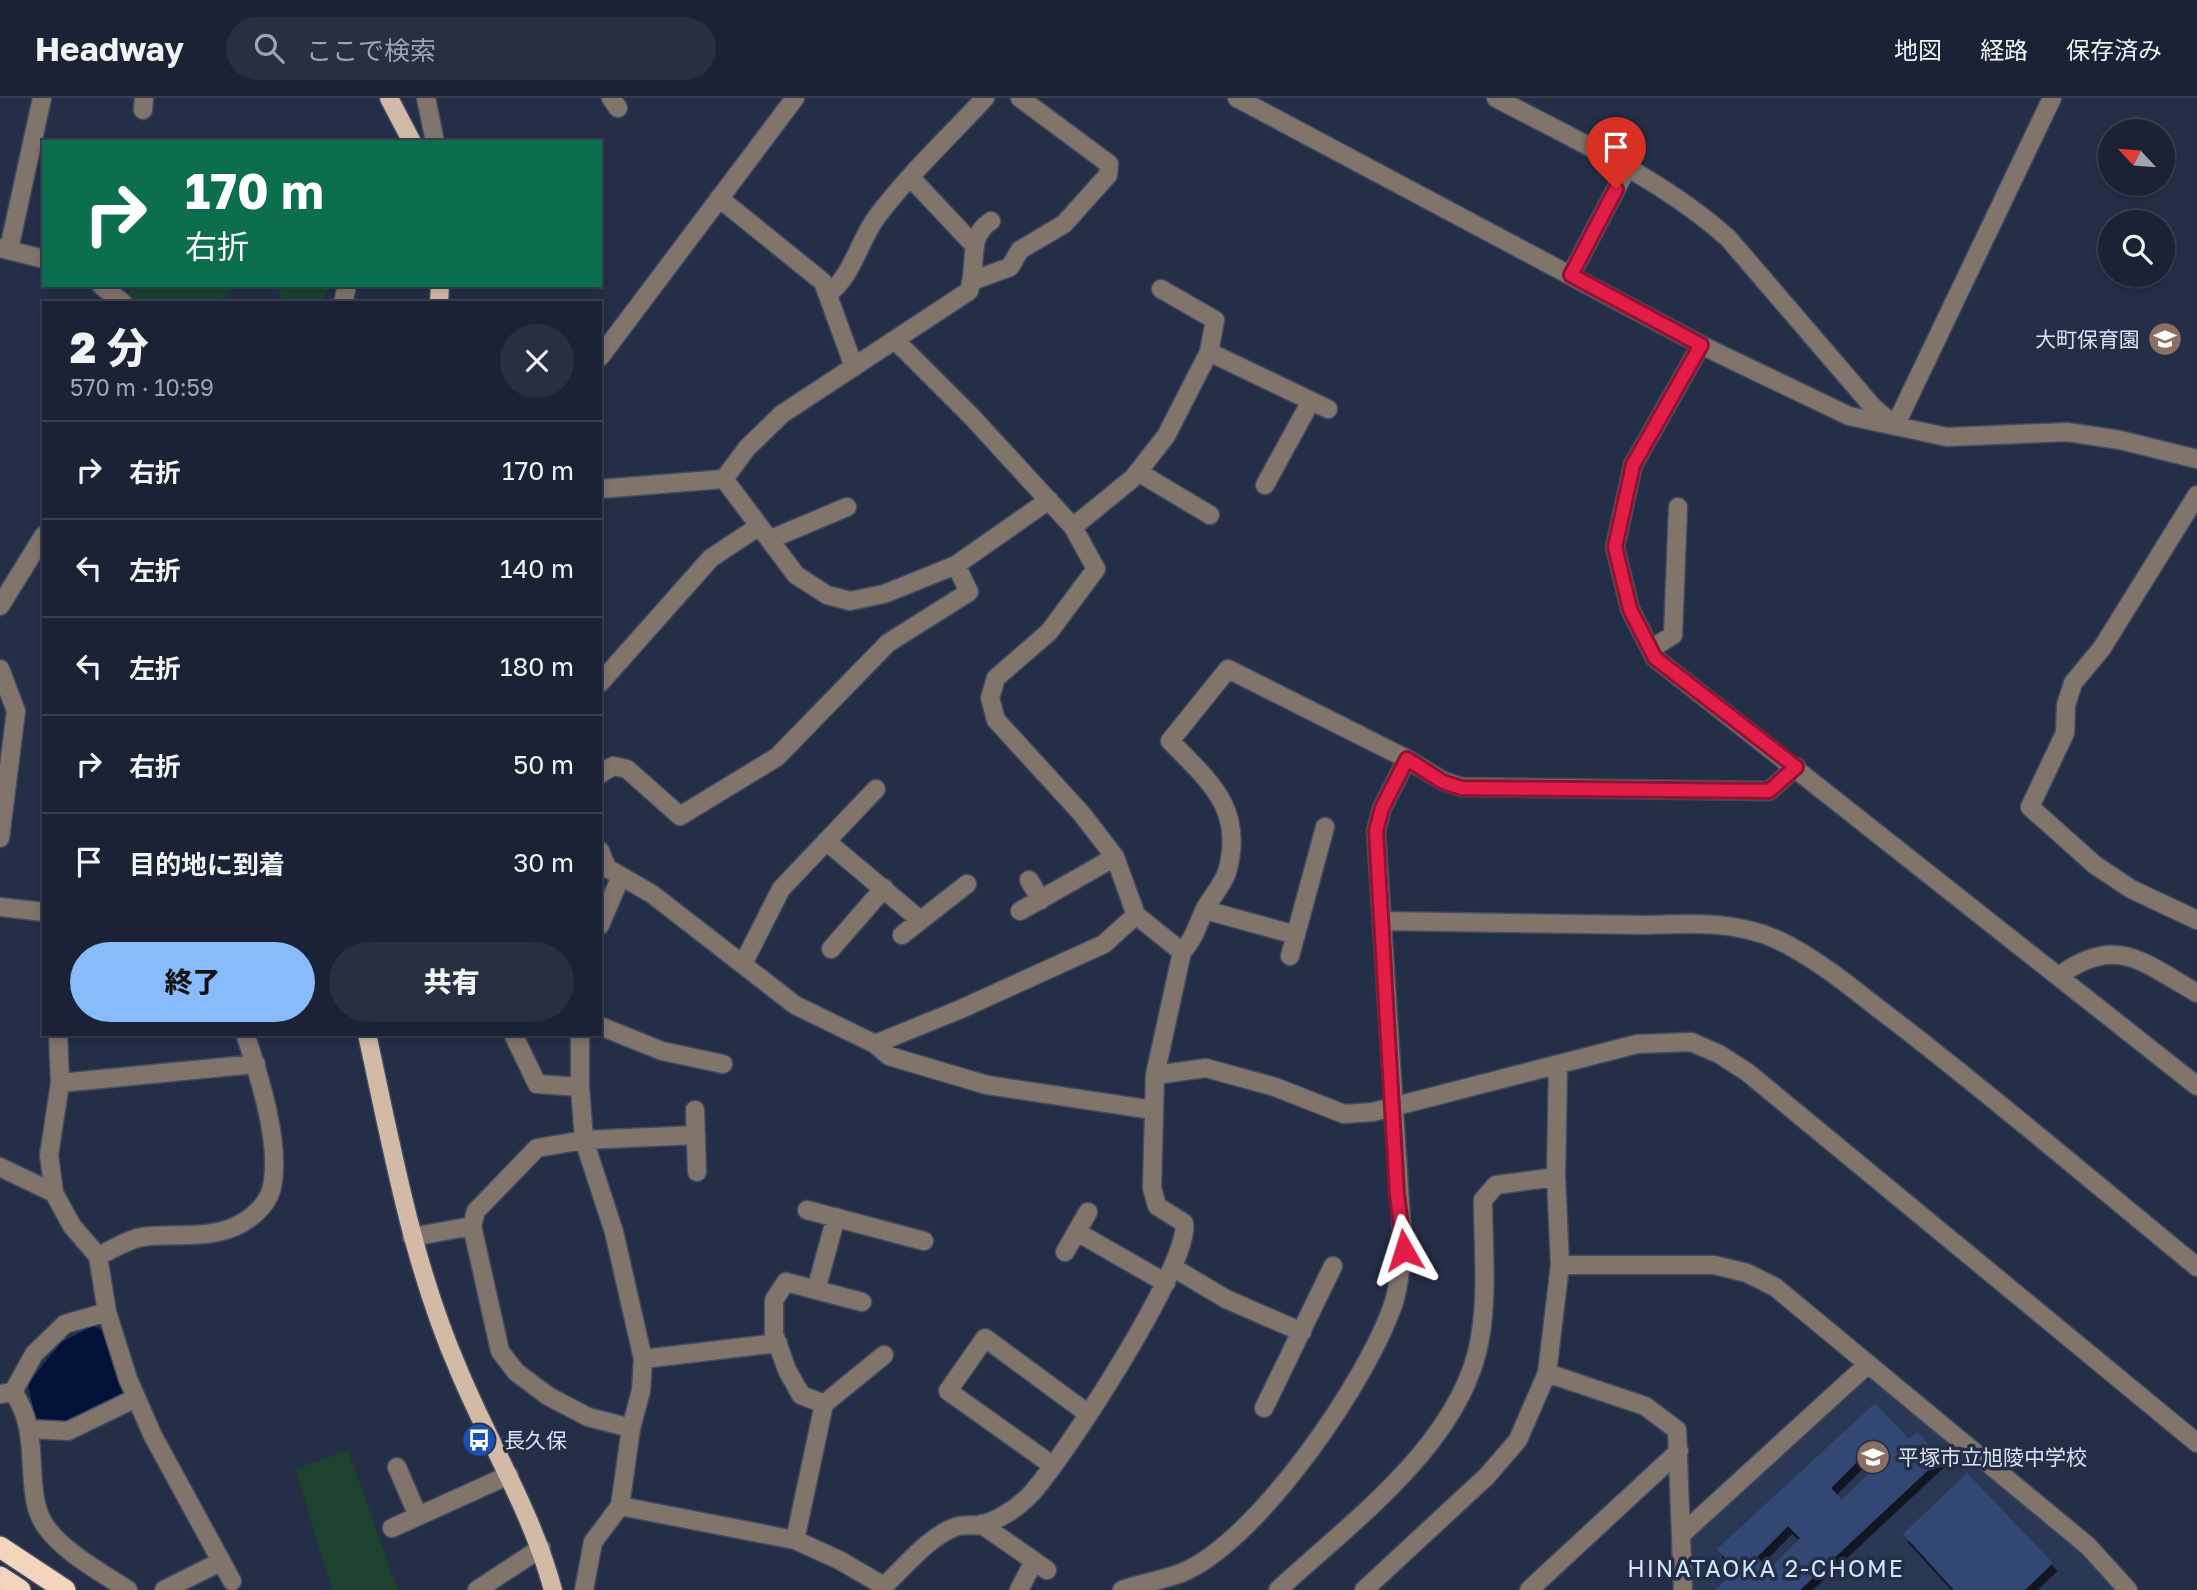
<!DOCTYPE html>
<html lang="ja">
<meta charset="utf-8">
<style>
body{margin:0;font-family:"Golos Text","Noto Sans JP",sans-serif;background:#282f41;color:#f1f3f6;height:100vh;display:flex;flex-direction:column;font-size:26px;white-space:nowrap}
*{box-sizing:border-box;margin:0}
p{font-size:23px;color:#a0a4ad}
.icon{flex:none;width:38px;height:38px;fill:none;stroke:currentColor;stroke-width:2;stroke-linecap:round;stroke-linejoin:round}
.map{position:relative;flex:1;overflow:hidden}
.details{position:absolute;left:42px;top:203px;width:560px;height:735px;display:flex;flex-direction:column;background:#1b2235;border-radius:0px;box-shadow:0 4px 10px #0003,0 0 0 2px #393f50}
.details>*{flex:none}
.banner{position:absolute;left:42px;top:42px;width:560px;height:147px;border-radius:0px;box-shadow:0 4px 10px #0003,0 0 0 2px #393f50;background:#0b6e4f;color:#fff;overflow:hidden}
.needle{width:46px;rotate:296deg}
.fabs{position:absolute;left:2098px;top:21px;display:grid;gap:14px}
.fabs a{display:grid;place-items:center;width:77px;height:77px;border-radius:50%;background:#1b2235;box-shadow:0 4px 10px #0003,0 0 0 2px #393f50;font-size:35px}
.pin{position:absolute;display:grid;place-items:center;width:60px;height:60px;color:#fff;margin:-72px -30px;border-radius:50% 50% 50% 0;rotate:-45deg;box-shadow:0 0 7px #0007}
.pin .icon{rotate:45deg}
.me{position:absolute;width:77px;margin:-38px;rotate:354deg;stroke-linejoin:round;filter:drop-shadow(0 0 5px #0008)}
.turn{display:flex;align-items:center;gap:24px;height:147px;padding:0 28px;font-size:32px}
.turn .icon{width:91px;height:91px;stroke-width:2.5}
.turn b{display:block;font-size:49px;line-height:60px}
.round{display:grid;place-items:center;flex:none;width:74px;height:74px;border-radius:37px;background:#282f41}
.headline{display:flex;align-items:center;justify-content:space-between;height:119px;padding:0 28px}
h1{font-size:42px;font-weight:800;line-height:52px}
.primary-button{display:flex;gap:14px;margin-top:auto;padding:14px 28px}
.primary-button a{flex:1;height:80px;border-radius:42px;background:#87bbfb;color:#111;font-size:28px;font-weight:800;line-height:80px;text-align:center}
.primary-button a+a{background:#282f41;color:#f1f3f6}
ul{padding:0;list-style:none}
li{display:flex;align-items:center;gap:21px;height:98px;padding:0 28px;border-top:2px solid #393f50}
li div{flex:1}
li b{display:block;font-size:26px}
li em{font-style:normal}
header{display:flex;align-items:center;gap:42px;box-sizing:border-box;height:98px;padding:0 35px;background:#1b2235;border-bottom:2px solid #393f50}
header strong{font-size:33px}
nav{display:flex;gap:38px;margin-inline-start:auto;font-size:24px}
.search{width:490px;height:63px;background:#282f41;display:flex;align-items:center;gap:18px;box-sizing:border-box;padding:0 24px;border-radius:38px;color:#a0a4ad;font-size:26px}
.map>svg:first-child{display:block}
.built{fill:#2a3856}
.green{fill:#1d422f}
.water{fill:#021138}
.building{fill:#334673;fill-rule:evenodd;filter:url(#shadow)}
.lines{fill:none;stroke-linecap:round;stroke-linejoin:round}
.minor-casing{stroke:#414b62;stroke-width:21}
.major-casing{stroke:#414b62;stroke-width:21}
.highway-casing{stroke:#414b62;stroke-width:24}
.minor{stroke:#81746b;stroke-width:18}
.major{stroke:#d3baa6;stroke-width:18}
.highway{stroke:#f3d5bd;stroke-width:21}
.route-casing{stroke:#92132f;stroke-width:18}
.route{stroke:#e11d48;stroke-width:12}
.labels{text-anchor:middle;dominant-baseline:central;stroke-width:7;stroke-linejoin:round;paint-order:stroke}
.poi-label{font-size:21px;fill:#dae1f1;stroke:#242e47;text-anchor:start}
.neighbourhood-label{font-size:23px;letter-spacing:2px;fill:#d1e5fe;stroke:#242e47}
</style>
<header>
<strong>Headway</strong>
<div class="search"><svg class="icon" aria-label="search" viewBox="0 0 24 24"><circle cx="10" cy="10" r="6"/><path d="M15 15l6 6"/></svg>ここで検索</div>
<nav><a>地図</a><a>経路</a><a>保存済み</a></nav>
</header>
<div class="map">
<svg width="2197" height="1492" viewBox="0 0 2197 1492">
<defs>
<filter id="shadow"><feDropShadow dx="4.5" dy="8" stdDeviation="0" flood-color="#0009"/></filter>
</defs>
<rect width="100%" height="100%" fill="#242e47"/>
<path class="built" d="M1875,1282L2075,1449L2115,1492H1690L1689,1449L1695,1435L1863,1283Z"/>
<path class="green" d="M128,187H235L219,205H131Z
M276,187H331L320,205H284Z
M348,1352L398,1492H332L295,1371Z"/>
<path class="water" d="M93,1228L105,1233L131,1299L67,1325L35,1320L28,1285L62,1244Z"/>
<path class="building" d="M1875,1305L1909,1341L1917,1334L1941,1360L1800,1492H1715L1736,1473L1717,1451ZM1862,1359L1873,1371L1842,1402L1831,1390ZM1788,1428L1800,1440L1769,1471L1757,1459Z
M1967,1375L2053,1465L2025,1492H1954L1903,1436Z"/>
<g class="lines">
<g class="minor-casing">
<path id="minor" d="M426,0L435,44
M611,0L618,10
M1237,0L1701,247L1849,318L1947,339L2067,334L2120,342L2197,361
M1496,0C1575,42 1661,80 1728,140L1873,309L1895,328L2052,0
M143,12L144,0
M911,80L973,146
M719,100L823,184L854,269
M0,150L44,161
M9,151L42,0
M1571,177L1627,70
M972,183L1010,169L1020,152L1064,126L1108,77L1109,66L1020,0
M101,187L123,205
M828,196C852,179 859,143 876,120C908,77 949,39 985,0
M343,205L347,187
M896,243L972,319L1073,429L1096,471L1049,534L996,580L990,600L996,622L1081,715L1115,759L1136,817L1182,854
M1701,247L1633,367L1615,449L1630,511L1655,560L2197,988
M1209,254L1328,311
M600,259L795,0
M1138,374L1210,417
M724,381L796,477L827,497L850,503L884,496L956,467L1049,402
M1265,387L1311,303
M600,391L724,381L747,350L782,316L969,193C978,166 966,139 991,123
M2197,397L2102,550L2073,585L2066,607L2065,635L2030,709L2095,767L2131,791L2197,822
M1073,429L1133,380L1166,338L1209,254L1215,222L1161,191
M771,441L847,409
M0,508L44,437
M1651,551L1673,537L1678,409
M0,571L16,613L0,740
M600,585L711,460L758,429
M600,676L613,668L627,671L680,718L777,659L888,545L969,494L956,467
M826,743L919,821
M600,753L607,770L652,796L795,907L875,946L889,958L987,987L1153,1012
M1029,782L1041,802
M0,809L44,814
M1205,812L1296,837
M1020,813L1115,759
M1382,823L1647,827C1691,825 1737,823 1778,842C1822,863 1861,898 1900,927C2001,1005 2098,1088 2197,1169
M600,827L621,778
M902,837L967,786
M831,851L884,790
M1290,858L1325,729
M744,864L781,791L876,691
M2059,878C2117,835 2145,866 2197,895
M600,928L662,953L723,966
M513,936L537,986L580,989
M580,936V989L584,1042L614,1134L643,1261L641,1293L631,1330L620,1408L593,1444L584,1492
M875,946L961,911L1104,846L1136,817
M1155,977L1206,970L1275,989L1344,1016L1373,1014L1637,946L1691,944L1719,956L1747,974L2197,1345
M60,985L256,966
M695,1012L697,1074
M0,1069L54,1095
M807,1112L924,1143
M1077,1134L1166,1185
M412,1139L472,1128
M1065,1154L1088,1114
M98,1158C112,1152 128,1141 142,1139C167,1135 193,1140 218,1134C242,1129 270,1111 273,1083C279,1041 259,976 245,936
M1560,1167H1714L1747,1175L1775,1189L2088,1448L2128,1492
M1174,1170L1226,1201L1302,1234
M816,1192L836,1119
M107,1214L128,1281L153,1338L232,1483
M643,1261L778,1245
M1547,1275L1645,1308L1677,1332L1683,1492
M13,1294C44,1336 21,1394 46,1429C66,1456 101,1474 128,1492
M0,1296L13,1294L34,1256L65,1226L107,1214L98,1158L72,1128L54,1095L49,1057L60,985L58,936
M824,1306L801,1297L787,1272L774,1236V1202L786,1184L862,1204
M1264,1310L1333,1168
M631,1330L588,1319L548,1298L516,1274L500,1253L472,1128L476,1113L537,1050L584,1042L696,1037
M30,1331L68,1333L136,1300
M1052,1367L948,1293L985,1240L1087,1315
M397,1369L418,1418
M620,1408L795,1442L839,1462L884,1488
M981,1426L1047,1472
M392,1430L509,1377
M1682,1436L1867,1267
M795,1442L824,1306L884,1257
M884,1488C905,1469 926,1441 953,1430C960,1426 971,1428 979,1427C996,1424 1016,1411 1029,1398C1061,1365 1192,1164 1184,1125L1157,1108L1152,1090L1155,977L1182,854C1195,840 1197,827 1205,811C1211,799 1223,787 1227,774C1245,711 1209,683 1170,643L1228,571L1407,661L1443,683L1462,689L1769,693L1796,669
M164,1492L220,1464
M477,1492L541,1450
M1019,1492L1033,1465
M1122,1492C1143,1484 1168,1482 1188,1472C1262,1436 1368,1282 1394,1204C1399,1188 1400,1169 1403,1152L1376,733L1382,710L1407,661
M1278,1492C1351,1424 1463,1344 1480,1240C1488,1195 1483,1147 1483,1102L1496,1087L1556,1079
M1364,1492L1487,1378L1518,1342L1547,1275L1560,1167L1556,1079L1558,966
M1529,1492L1679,1353"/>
</g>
<g class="major-casing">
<path id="major" d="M389,0L412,44
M439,205L440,187
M367,936C392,1050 412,1165 459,1273C490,1347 532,1414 553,1492"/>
</g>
<g class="highway-casing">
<path id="highway" d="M0,1449L65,1492
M0,1479L20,1492"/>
</g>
<use href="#minor" class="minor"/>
<use href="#major" class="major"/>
<use href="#highway" class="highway"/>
</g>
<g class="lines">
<g class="route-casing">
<path id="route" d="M1404,1152L1397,1096L1376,733L1382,710L1407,661L1443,684L1462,690L1769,693L1796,669L1655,560L1630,511L1615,449L1633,367L1701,247L1571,177L1616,91"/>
</g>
<use href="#route" class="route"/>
</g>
<defs>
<g id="school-disc" transform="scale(1.75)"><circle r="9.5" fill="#8d6e63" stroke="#242e47"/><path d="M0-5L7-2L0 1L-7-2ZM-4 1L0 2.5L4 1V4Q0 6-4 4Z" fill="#fff"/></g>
<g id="bus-disc" transform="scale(1.75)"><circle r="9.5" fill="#1a4fb4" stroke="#242e47"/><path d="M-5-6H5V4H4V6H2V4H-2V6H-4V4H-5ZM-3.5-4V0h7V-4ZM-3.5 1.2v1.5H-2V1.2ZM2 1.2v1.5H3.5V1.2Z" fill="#fff"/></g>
</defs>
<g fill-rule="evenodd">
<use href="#school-disc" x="2165" y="241"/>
<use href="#bus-disc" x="479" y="1342"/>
<use href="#school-disc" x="1873" y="1359"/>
</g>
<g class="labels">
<g class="poi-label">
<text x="2140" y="241" text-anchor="end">大町保育園</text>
<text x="504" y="1342">長久保</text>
<text x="1898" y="1359">平塚市立旭陵中学校</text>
</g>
<g class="neighbourhood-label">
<text x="1766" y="1470">HINATAOKA 2-CHOME</text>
</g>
</g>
</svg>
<div class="fabs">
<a><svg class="needle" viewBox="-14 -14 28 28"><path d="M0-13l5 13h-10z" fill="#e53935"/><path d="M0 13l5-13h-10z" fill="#a0a4ad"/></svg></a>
<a><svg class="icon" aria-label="search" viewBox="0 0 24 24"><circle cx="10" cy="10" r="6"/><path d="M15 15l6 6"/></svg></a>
</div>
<div class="pin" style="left:1616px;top:91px;background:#d93025"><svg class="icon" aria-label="arrive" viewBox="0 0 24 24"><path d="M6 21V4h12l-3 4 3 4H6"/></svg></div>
<svg class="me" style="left:1404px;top:1152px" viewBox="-20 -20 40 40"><path d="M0-17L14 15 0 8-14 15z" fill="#e11d48" stroke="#fff" stroke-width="4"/></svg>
<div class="banner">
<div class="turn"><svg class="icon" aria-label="right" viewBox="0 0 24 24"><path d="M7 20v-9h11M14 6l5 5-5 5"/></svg><div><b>170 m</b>右折</div></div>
</div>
<section class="details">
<div class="headline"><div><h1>2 分</h1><p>570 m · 10:59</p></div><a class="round"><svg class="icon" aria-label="close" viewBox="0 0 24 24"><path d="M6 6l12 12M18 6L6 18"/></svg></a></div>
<ul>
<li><svg class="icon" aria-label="right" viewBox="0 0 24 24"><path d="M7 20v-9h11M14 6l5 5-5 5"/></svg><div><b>右折</b></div><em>170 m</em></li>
<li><svg class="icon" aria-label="left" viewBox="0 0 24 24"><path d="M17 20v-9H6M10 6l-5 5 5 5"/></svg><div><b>左折</b></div><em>140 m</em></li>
<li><svg class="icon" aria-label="left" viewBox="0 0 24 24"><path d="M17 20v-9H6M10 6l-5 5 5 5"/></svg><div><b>左折</b></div><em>180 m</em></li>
<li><svg class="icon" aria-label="right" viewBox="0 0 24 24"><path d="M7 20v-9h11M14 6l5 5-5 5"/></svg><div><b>右折</b></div><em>50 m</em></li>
<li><svg class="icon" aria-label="arrive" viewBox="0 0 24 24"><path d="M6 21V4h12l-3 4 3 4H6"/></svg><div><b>目的地に到着</b></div><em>30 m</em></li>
</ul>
<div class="primary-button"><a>終了</a><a>共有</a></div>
</section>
</div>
